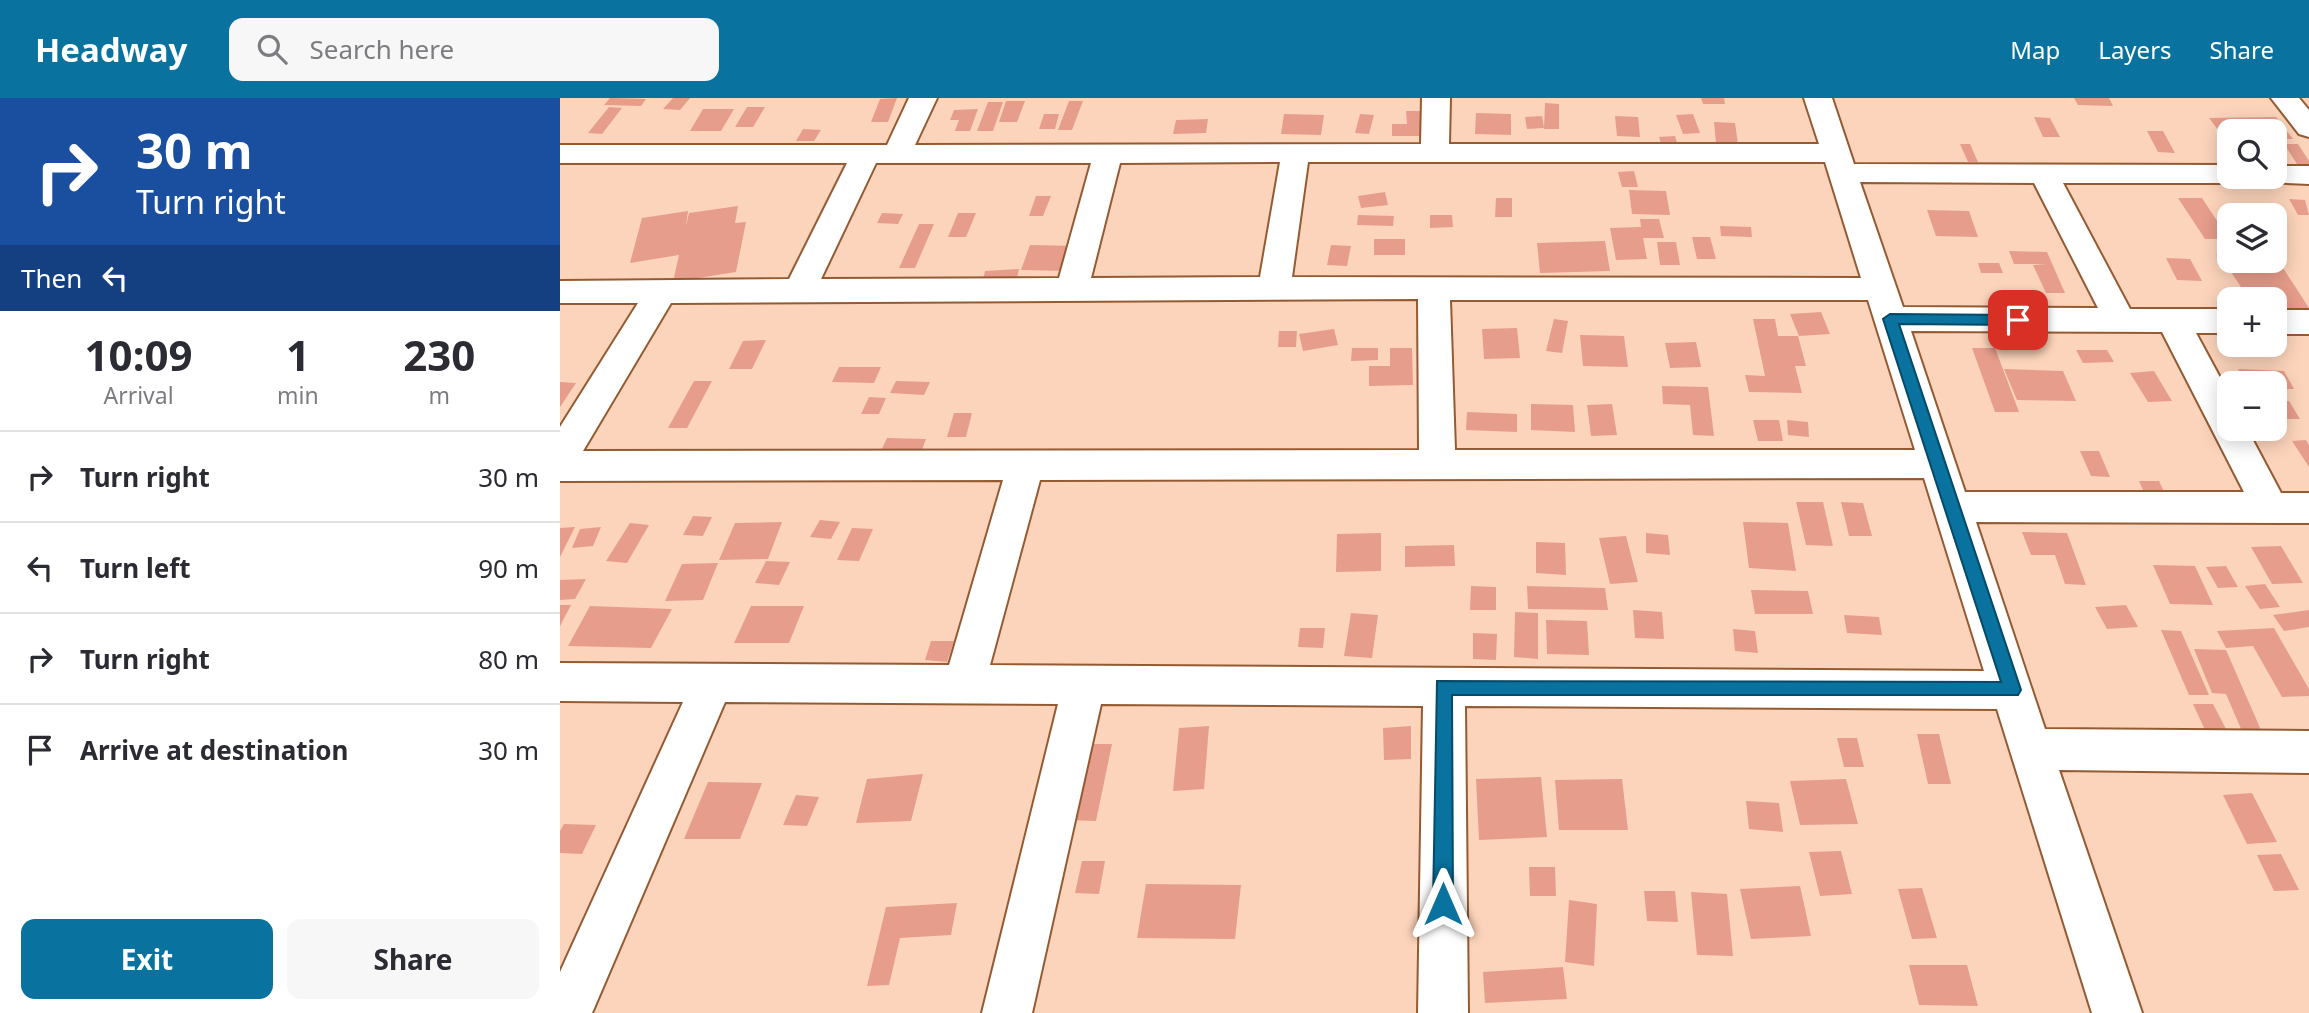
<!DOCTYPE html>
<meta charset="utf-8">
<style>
body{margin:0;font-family:"Noto Sans",sans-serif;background:#f7f7f7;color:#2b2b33;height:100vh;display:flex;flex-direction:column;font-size:26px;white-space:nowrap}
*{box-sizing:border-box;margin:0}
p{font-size:23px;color:#7c7c81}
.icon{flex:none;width:38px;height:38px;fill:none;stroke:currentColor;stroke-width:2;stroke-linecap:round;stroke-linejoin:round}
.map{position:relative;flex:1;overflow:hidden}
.sheet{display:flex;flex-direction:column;background:#fff;width:560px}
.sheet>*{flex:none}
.guide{background:#1a4fa0;color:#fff;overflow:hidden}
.buttons{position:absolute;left:1657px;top:21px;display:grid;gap:14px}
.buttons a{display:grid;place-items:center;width:70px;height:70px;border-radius:14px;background:#fff;box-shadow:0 4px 18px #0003;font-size:35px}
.pin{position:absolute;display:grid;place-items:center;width:60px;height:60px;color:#fff;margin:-30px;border-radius:14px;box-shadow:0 4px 10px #0006}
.me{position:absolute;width:77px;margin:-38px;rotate:0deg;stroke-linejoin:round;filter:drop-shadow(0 0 5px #0008)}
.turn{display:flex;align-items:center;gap:24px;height:147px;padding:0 21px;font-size:32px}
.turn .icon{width:91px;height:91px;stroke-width:2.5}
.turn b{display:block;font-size:49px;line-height:60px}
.then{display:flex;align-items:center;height:66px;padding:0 21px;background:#0003;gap:14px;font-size:26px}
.eta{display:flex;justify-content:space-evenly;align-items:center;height:119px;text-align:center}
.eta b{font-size:42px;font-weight:700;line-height:49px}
.primary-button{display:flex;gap:14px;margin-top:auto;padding:14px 21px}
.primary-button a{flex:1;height:80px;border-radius:14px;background:#09729e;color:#fff;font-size:28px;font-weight:700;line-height:80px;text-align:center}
.primary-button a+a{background:#f7f7f7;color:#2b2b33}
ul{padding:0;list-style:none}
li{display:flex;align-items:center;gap:21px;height:91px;padding:0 21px;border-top:2px solid #e1e1e2}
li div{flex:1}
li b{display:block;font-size:26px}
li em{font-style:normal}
header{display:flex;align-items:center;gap:42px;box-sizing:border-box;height:98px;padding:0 35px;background:#09729e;color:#fff}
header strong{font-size:33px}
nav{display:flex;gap:38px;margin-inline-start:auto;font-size:24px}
.search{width:490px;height:63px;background:#f7f7f7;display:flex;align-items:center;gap:18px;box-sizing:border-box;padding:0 24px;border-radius:14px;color:#7c7c81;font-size:26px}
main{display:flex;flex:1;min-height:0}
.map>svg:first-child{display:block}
.building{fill:#e79d8b}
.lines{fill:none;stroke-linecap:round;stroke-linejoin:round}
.minor-casing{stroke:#945b32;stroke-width:4}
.minor{fill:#fff;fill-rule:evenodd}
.route{fill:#09729e;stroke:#064a67;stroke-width:2}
</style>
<header>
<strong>Headway</strong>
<div class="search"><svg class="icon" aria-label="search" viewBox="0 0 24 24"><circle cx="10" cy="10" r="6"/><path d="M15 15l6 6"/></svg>Search here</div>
<nav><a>Map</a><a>Layers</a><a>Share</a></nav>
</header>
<main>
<section class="sheet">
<div class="guide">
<div class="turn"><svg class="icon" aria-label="right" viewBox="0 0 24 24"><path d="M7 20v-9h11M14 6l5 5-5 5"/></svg><div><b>30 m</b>Turn right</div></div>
<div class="then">Then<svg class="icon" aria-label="left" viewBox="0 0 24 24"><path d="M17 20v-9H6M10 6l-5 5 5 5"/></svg></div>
</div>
<div class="eta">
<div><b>10:09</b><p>Arrival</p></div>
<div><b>1</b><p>min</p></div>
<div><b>230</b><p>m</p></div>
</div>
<ul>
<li><svg class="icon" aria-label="right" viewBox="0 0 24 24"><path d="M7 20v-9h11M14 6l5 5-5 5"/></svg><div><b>Turn right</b></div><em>30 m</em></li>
<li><svg class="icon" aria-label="left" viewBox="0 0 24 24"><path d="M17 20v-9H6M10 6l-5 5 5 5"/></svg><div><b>Turn left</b></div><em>90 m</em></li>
<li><svg class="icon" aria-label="right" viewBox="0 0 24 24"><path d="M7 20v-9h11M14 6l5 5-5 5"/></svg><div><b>Turn right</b></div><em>80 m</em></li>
<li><svg class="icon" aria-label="arrive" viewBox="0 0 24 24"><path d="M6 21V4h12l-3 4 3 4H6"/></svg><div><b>Arrive at destination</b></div><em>30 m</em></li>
</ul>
<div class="primary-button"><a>Exit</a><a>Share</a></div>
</section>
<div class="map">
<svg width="1749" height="915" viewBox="0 0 1749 915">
<rect width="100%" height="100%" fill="#fcd4bb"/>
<path class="building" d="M50,0H54L86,1L81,8L44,7Z
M113,0H130L120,12L103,11Z
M337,0L328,24H311L320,1Z
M1141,0H1164L1165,6H1143Z
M1514,0H1549L1553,8L1518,7Z
M446,3H465L457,24H439Z
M509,3H523L512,32H498Z
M428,4H443L433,33H417Z
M985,5L999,6V31H984Z
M49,9L62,10L42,36L28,35Z
M187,9H205L193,29H175Z
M143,11H174L161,33H130Z
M418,11L410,33H395L399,22H390L394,12Z
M846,13H866V38H832V26H847Z
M916,15L951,16V37L915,36Z
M484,16H499L495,31H479Z
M724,16L764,17L761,37L721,36Z
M800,16L814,17L809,36L795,35Z
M1133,16L1140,35L1123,36L1116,17Z
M982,18L984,30L967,31L965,19Z
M1055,18L1078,19L1080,39L1057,38Z
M1474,19L1490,20L1500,39H1483Z
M1716,19L1733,41H1716L1715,33H1670V48L1649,20Z
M648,21L646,35L613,36L616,22Z
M1154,24L1175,25L1178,46L1156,45Z
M243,31L261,32L254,43H236Z
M1587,33H1603L1615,55L1598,54Z
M1115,38L1119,52H1103L1099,39Z
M1400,46H1410L1418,64H1408Z
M1724,46H1738L1749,63V69H1739Z
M1074,73L1078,89H1062L1058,74Z
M1069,92L1106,93L1110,117L1072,116Z
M825,94L828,107L801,110L798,98Z
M476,98H491L483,118H469Z
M936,100H952V119H935Z
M1618,100H1642L1669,141H1645Z
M1729,101L1745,102L1749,117H1738Z
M178,108L175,125L186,124L176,174L113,184L119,157L70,165L82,120L128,113L126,128L129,115Z
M1367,112L1409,113L1418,139L1376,138Z
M322,115L343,116L338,126L317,125Z
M398,115H416L406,139H388Z
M798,117L834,118L833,128L797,127Z
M870,117H892L893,129L870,130Z
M1080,121H1099L1104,140H1083L1087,161L1056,162L1050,130L1081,129Z
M359,126H374L355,170H339Z
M1160,128L1191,129L1192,139L1161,138Z
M1132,139H1150L1156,161H1137Z
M814,141H845V157H814Z
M1045,143L1050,173L980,175L977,145Z
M1097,144H1116L1120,167H1100Z
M470,147L517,148L509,173L461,172Z
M771,147L791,148L787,168L767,167Z
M1449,153L1487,154L1505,195H1486L1473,167L1487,166H1454Z
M1656,156H1670V163H1702L1704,167L1664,168Z
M1606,160L1630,161L1642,183L1617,182Z
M1418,165H1439L1443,175H1421Z
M1723,170L1749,210H1715V201H1689L1669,171Z
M459,171L455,189L421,191L425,173Z
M1261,214L1270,236L1239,238L1230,216Z
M994,221L1008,223L1002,255L986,253Z
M1193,221H1215L1218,238H1238L1246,268H1235L1242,295L1189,294L1185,277L1205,278Z
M957,230L960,260L924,261L922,231Z
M774,231L778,247L743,253L739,236Z
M719,233H737L736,249H718Z
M1020,237L1064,238L1068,269L1023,268Z
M206,242L192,271H169L183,243Z
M1136,244L1141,269L1110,270L1105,245Z
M792,250H818V262L791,263Z
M830,250H852L853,287L809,288V268H830Z
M1412,250H1435L1459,314H1435Z
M1516,252H1547L1554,264L1523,265Z
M279,269H321L314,285L272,284Z
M1444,271L1503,273L1516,303L1457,302Z
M1678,271L1724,273L1734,291H1715V285H1685Z
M1594,273L1612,303L1588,304L1570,275Z
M134,283H152L127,330H108Z
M336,283L370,284L364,297L330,295Z
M0,284L16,285L0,309Z
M1102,288L1148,289L1154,338L1133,337L1130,307L1103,306Z
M309,299L326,300L319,316H301Z
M1715,303H1729L1740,321H1715Z
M971,306L1013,307L1015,334L971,332Z
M1052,306L1057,337L1031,338L1027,307Z
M907,314L957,316V334L906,332Z
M394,315H412L406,339H387Z
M1193,322H1219L1223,343H1198Z
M1227,322L1248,324L1249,339L1228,337Z
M327,340L366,341L360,357L320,355Z
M1746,342L1749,347V369L1732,343Z
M1520,353H1539L1550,379L1531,378Z
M1579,383H1599L1611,408H1590Z
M1236,404H1263L1273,448L1246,447Z
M1281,404L1303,405L1312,438H1289Z
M133,418L152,419L143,438L123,437Z
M260,422L280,424L271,441L250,439Z
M222,424L208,461L159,462L175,425Z
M1183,424L1228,425L1236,473L1189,470Z
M70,425L89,427L67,465L46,463Z
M15,429L0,459V430Z
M41,429L33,448L12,450L20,431Z
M292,430L313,431L299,463L277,462Z
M1462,434L1507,435L1526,487L1505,486L1495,457H1471Z
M821,435V473L776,474L777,436Z
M1086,435L1108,437L1110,457L1086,455Z
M1066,438L1078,484L1050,486L1039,440Z
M976,444L1005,445L1006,477L976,475Z
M894,447L895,468L845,469V448Z
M1721,448L1743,485L1712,486L1691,449Z
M206,463L230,464L219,487L195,485Z
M158,465L143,502L105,503L122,466Z
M1593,467L1635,468L1653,507L1610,506Z
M1666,468L1678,489L1658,490L1646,469Z
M26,481L15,501L0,502V482Z
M1705,486L1720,509L1700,511L1685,488Z
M911,488L936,489V512H910Z
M967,488L1045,490L1048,512L968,511Z
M1191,492L1248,493L1253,516H1195Z
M0,507H11L0,528Z
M1566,507L1578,529L1547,531L1535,509Z
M30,508L112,511L91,550L8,548Z
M191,508H244L229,545H174Z
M1073,512L1102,514L1104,541L1075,540Z
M1749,512V529L1724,533L1713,517Z
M955,514L978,515V561L954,559Z
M791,515L818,517L812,560L784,558Z
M1284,517L1319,519L1322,537L1287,535Z
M986,522L1027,523L1029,557L987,556Z
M740,530H765L763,550L738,549Z
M1714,530L1749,591V598L1722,599L1693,548L1666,550L1657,533Z
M1173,531L1195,533L1198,555L1175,553Z
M1601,532L1621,533L1649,597H1629Z
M913,535L937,536L936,562L913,561Z
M371,543H394L387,564L365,562Z
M1634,551L1666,552L1701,632L1681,631L1666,596L1652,595Z
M1633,606H1653L1666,631L1645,632Z
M649,628L644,691L613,693L619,630Z
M851,628V661L824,662L823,630Z
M1357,636H1379L1391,686H1368Z
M1277,640H1297L1304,669H1284Z
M524,646H552L536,723L506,722Z
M363,676L351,723L296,725L307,681Z
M981,679L987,739L919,742L916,681Z
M1062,681L1068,732H999L995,682Z
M1286,681L1298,726L1240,727L1230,683Z
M148,684L202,685L180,741H124Z
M1692,695L1717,744L1687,746L1663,697Z
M236,697L259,699L247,728L223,727Z
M1186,703L1219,705L1223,734L1189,731Z
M4,726L36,727L22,756L0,755V733Z
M1281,753L1292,796L1260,798L1249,754Z
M1721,756L1739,792L1714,793L1697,757Z
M522,763H545L539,796L515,795Z
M969,769H995L996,798H970Z
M586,786L681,787L675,841L577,840Z
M1240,788L1251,838L1191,841L1180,791Z
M1362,790L1377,840L1352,841L1338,791Z
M1084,793H1115L1118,824L1087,823Z
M1131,794L1167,796L1173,858L1137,857Z
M1009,802L1037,806L1034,868L1005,864Z
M397,805L391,837L340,840L329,887L307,888L326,809Z
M1349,867H1407L1418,908L1359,907Z
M1003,869L1007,901L925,905L923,874Z"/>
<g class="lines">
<g class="minor-casing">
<path id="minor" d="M349,0H377L355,47L861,46L862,0H890L889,46H1259L1244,0H1272L1294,66L1670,67V79H1683L1680,83L1670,85H1503L1570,211H1670V235H1636L1670,298V331H1687L1721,395H1749V425L1416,424L1485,631L1749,633V675L1499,672L1582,915H1532L1437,611L905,608L908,915H858L863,608L541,606L472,915H422L498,606L165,604L32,915H0V874L123,604L0,603V565L389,567L443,382L0,383V329L78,205H0V183L229,181L287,65H0V47H327ZM720,64L700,179L531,180L560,65ZM748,64H1265L1301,180L732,179ZM316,65H531L499,180L261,181ZM1300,84L1474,85L1538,210L1343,209ZM858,201L859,352L23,353L111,205ZM890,202H1308L1355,352H895ZM1351,233L1602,234L1684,394H1405ZM1364,380L1424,573L430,567L480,382Z
M1711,0H1739L1749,12V39L1739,36Z
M1715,68H1749V86L1705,84L1702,79H1715Z
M1715,212H1749V236H1715Z"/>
</g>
<use href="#minor" class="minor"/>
</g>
<path class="route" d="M1330,216L1458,217L1465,222L1458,227L1339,226L1461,592L1458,597H892L893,806L890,813L883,816L876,813L873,806L877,583L1441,584L1323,221Z"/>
</svg>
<div class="buttons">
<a><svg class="icon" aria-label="search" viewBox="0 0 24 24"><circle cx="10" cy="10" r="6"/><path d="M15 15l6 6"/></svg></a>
<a><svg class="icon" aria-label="layers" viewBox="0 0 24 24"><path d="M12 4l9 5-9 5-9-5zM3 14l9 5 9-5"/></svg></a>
<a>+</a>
<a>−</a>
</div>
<div class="pin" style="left:1458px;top:222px;background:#d93025"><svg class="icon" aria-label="arrive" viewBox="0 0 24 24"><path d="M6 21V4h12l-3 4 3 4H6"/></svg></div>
<svg class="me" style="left:883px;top:806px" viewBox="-20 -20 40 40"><path d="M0-17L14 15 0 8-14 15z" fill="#09729e" stroke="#fff" stroke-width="4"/></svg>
</div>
</main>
